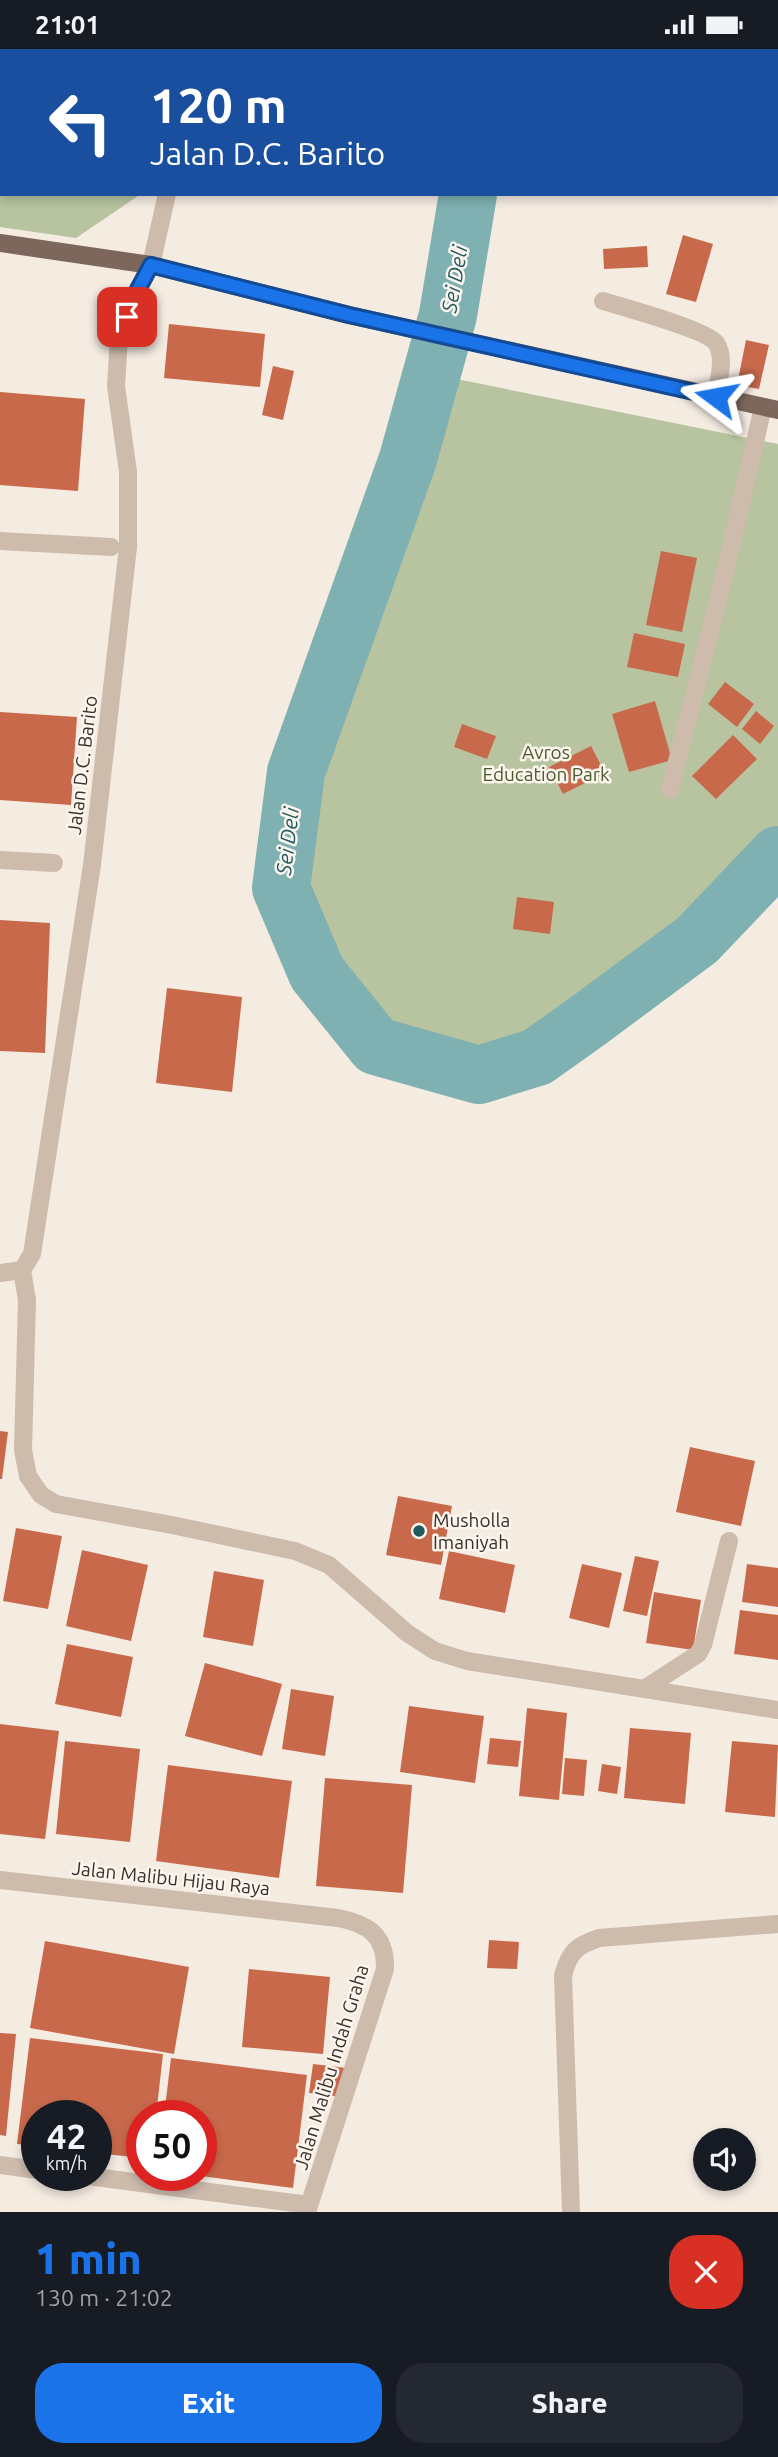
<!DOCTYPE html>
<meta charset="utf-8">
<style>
body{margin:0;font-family:Ubuntu,sans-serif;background:#242831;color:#f1f3f6;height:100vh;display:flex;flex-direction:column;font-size:26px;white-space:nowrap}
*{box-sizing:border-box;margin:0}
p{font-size:23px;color:#9ea1a6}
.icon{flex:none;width:38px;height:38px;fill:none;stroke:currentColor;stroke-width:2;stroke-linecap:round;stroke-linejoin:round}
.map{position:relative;height:2163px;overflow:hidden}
.drawer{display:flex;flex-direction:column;background:#171b24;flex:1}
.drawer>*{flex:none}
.hud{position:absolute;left:0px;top:0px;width:779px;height:147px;box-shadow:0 4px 10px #0003;background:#1a4fa0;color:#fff;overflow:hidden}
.tools{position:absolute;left:693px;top:2079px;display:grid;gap:14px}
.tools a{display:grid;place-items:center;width:63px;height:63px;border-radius:50%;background:#171b24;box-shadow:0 4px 10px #0003;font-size:35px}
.speed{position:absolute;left:21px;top:2051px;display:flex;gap:14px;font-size:35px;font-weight:700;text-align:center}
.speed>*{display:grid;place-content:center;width:91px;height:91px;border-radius:50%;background:#171b24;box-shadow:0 4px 10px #0003;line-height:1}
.speed small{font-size:18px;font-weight:400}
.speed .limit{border:10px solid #d22;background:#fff;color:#111}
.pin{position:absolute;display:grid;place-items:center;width:60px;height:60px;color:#fff;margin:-30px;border-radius:14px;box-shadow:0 4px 10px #0006}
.me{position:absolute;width:77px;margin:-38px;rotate:283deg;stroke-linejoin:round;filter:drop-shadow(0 0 5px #0008)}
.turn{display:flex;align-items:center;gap:24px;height:147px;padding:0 35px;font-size:32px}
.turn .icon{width:91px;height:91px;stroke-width:2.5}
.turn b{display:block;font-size:49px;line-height:60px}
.round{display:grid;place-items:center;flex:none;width:74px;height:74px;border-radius:28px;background:#242831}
.overview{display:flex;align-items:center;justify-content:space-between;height:119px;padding:0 35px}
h1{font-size:42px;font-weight:800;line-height:52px;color:#1a73e8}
.action{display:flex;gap:14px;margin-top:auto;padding:14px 35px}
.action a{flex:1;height:80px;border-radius:28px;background:#1a73e8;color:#fff;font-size:28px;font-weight:800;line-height:80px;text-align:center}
.action a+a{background:#242831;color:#f1f3f6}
.status{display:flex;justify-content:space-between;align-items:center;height:49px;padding:0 35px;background:#171b24;direction:ltr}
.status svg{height:19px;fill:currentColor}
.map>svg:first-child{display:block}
.green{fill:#b8c4a0}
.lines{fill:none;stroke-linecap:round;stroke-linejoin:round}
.river{stroke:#7fb0b2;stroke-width:58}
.building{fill:#c8694b}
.minor{stroke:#cdbbac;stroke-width:18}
.major{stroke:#7d675c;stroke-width:18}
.route-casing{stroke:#114b97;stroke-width:18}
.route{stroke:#1a73e8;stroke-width:12}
.poi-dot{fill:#1f5a5e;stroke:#fbf5ee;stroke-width:2.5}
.labels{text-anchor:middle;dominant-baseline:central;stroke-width:5;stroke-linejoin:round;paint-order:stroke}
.park-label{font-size:19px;fill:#4a5a2e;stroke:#fbf5ee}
.street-label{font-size:19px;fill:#3b302b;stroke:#fbf5ee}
.poi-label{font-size:19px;fill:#3b302b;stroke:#fbf5ee;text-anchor:start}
.water-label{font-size:21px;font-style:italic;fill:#1f5a5e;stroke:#fbf5ee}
</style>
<div class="status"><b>21:01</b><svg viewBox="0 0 49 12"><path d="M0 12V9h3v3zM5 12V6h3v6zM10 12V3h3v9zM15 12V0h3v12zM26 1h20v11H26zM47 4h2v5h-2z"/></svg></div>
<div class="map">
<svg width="778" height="2163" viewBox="0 0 778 2163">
<rect width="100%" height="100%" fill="#f4ebe1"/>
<path class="green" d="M0,0H175V2H2V145H141L76,189L0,178Z
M432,325L778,395V806L697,891L589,971L545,1002L479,1026L376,997L317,924L281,839L291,762L330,627Z"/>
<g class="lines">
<path class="river" d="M521,2V0
M468,145L448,266L408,410L296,723L281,839L317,924L376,997L479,1026L537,1008L589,971L697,891L778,806"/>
</g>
<path class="building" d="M683,186L713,195L696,253L666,245Z
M647,197L648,218L604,220L603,200Z
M169,275L265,285L260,338L164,329Z
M746,291L769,296L759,340L737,336Z
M273,317L294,322L283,371L262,366Z
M0,343L85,350L78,442L0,436Z
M661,502L697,509L682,583L646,576Z
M634,584L685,595L678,628L627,618Z
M725,633L754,655L737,678L708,655Z
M655,652L672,711L629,723L612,665Z
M756,662L774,677L760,695L742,680Z
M0,663L77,668L71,756L0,751Z
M462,675L496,687L487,710L454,698Z
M733,686L757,710L716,750L692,727Z
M591,697L605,724L563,745L549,718Z
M517,848L554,853L550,885L513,880Z
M0,871L50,874L45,1004L0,1002Z
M167,939L242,948L232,1043L156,1034Z
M0,1382L8,1383L2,1430H0Z
M690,1398L755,1412L741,1477L676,1463Z
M398,1447L452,1457L441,1516L386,1506Z
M16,1479L62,1487L48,1560L3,1552Z
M82,1501L148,1516L131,1592L66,1577Z
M449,1502L515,1516L505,1564L439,1550Z
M635,1507L659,1512L647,1567L623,1562Z
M582,1515L622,1524L609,1579L569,1569Z
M747,1515L778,1519V1558L742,1553Z
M214,1522L264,1531L253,1597L203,1588Z
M654,1543L701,1551L693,1601L646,1594Z
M740,1561L778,1566V1611L734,1605Z
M67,1595L133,1608L121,1668L55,1655Z
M205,1614L282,1635L262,1707L185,1687Z
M291,1640L334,1647L325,1707L282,1700Z
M409,1657L484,1667L475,1734L400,1723Z
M527,1659L567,1664L559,1751L519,1747Z
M0,1675L59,1682L45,1790L0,1785Z
M630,1679L691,1684L685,1755L624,1749Z
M490,1689L521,1692L518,1718L487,1715Z
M65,1692L140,1700L130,1793L56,1785Z
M732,1692L778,1696L775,1768L725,1763Z
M565,1709L587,1711L584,1747L562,1745Z
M602,1715L621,1718L617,1745L598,1742Z
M168,1716L292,1732L279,1829L156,1812Z
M325,1729L412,1736L403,1844L316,1837Z
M489,1891L519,1893L517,1920L487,1919Z
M45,1892L189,1918L174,2005L30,1979Z
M249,1920L330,1928L323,2005L242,1998Z
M0,1984L16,1985L6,2087L0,2086Z
M30,1989L163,2005L156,2067H142V2109L96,2104V2067H37V2097L17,2095Z
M171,2009L307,2026L293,2139L201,2127V2067H164Z
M313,2015L346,2019L342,2048L309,2044Z"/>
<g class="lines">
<path class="minor" d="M200,2V0
M603,252C622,258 707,281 716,294C726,308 718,333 716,348
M0,492L111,498
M670,740L723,532L763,358
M0,811L54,814
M22,1221L32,1205L92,816L128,498V423L116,337L119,289L135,246L151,216L167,145
M22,1221L27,1251L23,1401L28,1427L41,1446L56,1455L172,1476L295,1502L329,1516L407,1584L435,1602L467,1612L778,1661
M0,1224L22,1221
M644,1640L698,1605L703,1596L729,1492
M0,1831L338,1869C368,1875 386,1886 385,1920L307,2163
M0,2116L37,2121
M80,2126L309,2156
M571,2163L563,1926C570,1902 576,1897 599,1889L778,1875"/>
<path class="major" d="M0,194L151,216L349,266L778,361"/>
</g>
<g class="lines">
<g class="route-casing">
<path id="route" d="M127,268L135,246L151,216L349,266L716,348"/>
</g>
<use href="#route" class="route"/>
</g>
<circle class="poi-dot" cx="419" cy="1482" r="7"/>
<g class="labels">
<g class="park-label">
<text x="546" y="703">Avros<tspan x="546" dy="22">Education Park</tspan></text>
</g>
<g class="street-label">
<text transform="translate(82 716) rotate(-83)">Jalan D.C. Barito</text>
<text transform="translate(171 1829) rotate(6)">Jalan Malibu Hijau Raya</text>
<text transform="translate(331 2018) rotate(-73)">Jalan Malibu Indah Graha</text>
</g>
<g class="poi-label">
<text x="433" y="1471">Musholla<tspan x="433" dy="22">Imaniyah</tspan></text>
</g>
<g class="water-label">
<text transform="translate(454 230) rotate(-80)">Sei Deli</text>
<text transform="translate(287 792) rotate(-83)">Sei Deli</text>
</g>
</g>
</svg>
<div class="tools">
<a><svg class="icon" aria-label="sound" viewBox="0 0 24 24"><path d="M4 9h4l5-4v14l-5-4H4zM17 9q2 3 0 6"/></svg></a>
</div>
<div class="speed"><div>42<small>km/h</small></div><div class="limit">50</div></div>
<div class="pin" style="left:127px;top:268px;background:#d93025"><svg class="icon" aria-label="arrive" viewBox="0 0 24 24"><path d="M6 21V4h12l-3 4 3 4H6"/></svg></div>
<svg class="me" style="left:716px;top:348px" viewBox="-20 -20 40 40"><path d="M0-17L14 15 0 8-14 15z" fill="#1a73e8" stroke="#fff" stroke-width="4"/></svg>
<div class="hud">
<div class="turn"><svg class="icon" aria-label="left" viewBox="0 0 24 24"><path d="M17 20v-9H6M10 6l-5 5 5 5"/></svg><div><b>120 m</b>Jalan D.C. Barito</div></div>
</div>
</div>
<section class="drawer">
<div class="overview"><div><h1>1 min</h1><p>130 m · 21:02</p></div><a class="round" style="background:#d93025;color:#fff"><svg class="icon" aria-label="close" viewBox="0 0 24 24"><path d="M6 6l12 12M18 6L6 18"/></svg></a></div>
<div class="action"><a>Exit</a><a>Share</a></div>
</section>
